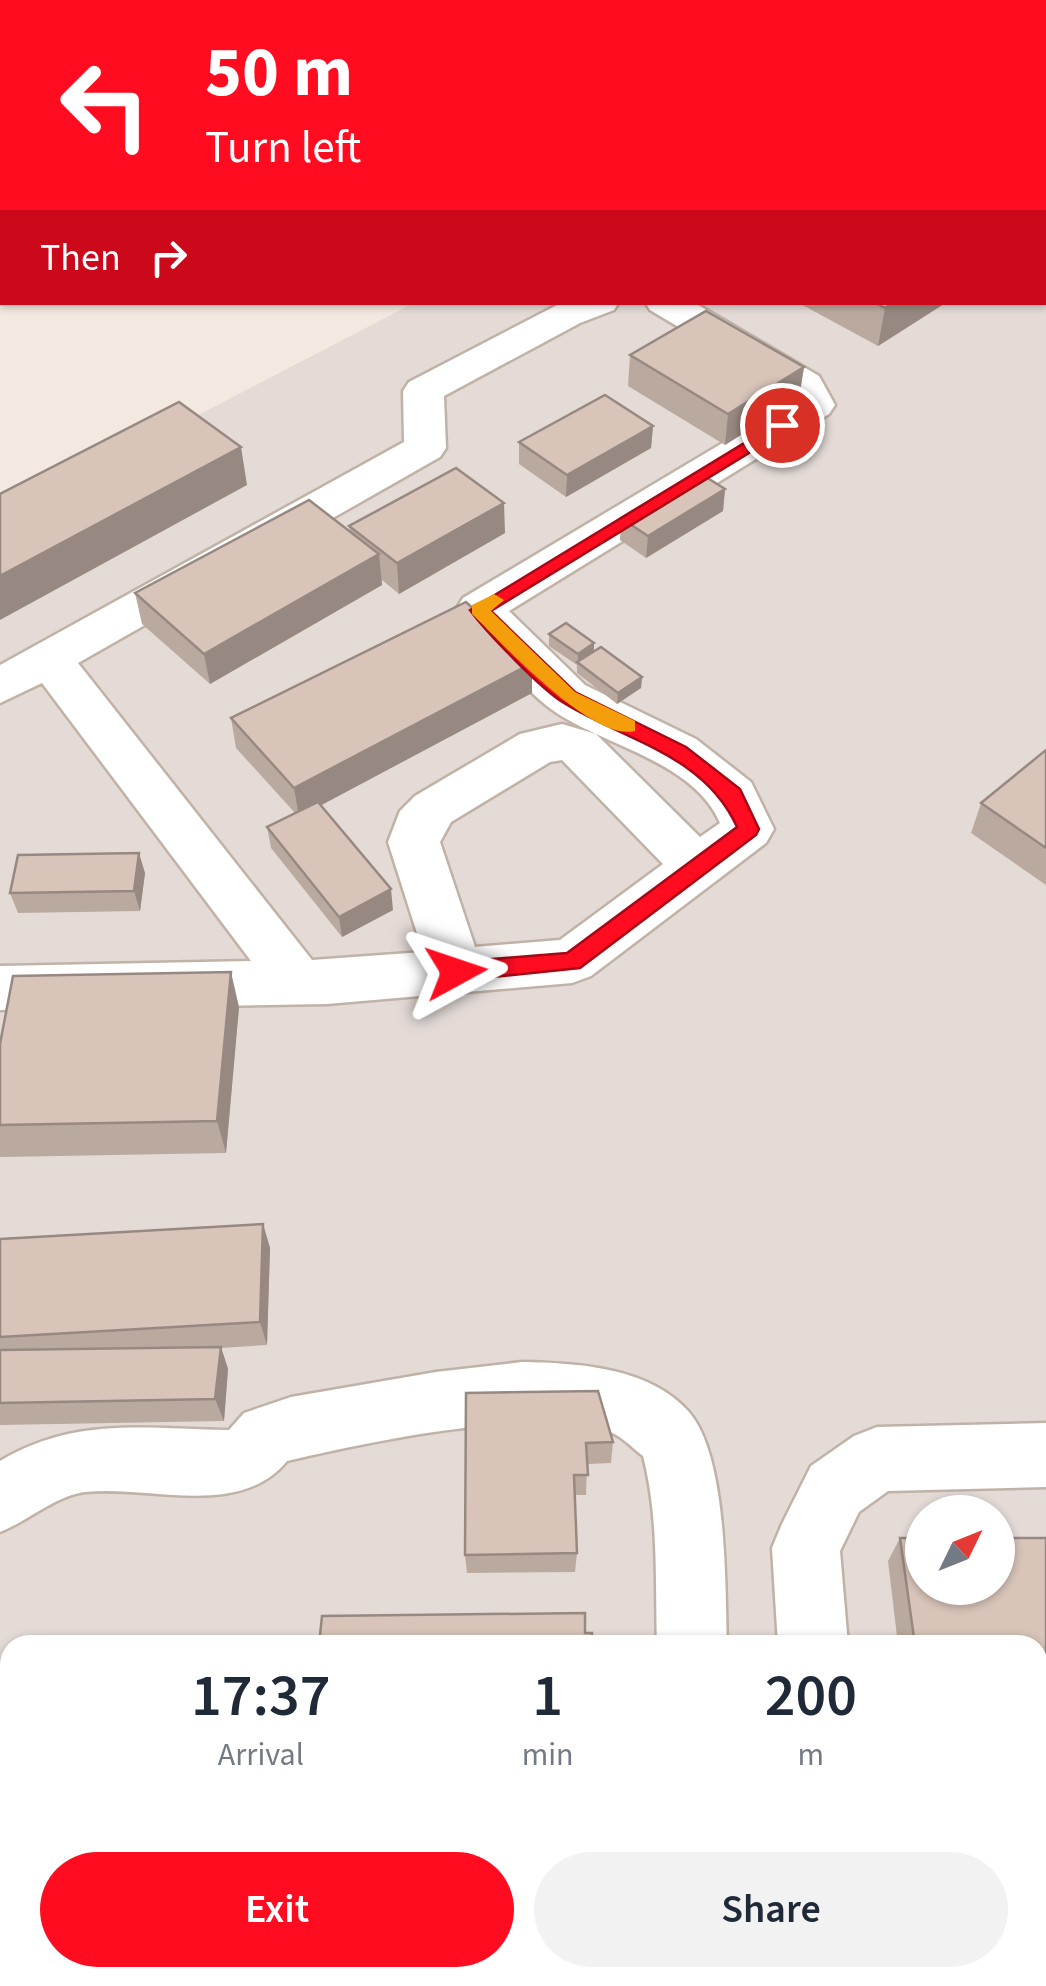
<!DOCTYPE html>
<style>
body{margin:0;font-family:"Source Sans 3",sans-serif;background:#f2f2f3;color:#1f2937;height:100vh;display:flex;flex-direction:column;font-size:38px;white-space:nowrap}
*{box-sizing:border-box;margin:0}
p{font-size:32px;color:#747a83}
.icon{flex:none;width:55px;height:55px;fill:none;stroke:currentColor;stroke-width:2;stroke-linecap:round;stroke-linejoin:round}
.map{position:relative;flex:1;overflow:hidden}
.drawer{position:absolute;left:0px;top:1635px;width:1048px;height:352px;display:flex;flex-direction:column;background:#fff;border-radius:30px 30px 0 0;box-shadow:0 2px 8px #0004}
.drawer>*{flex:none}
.top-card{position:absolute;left:0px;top:0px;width:1048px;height:305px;box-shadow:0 2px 8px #0004;background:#ff0c21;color:#fff;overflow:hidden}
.needle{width:65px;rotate:47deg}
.fabs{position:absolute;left:905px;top:1495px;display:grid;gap:20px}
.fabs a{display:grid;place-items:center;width:110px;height:110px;border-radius:50%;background:#fff;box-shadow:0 2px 8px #0004;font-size:50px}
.pin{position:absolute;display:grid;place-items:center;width:85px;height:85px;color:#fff;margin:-42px;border:5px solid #fff;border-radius:50%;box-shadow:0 2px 10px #0007}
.me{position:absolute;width:110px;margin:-55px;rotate:85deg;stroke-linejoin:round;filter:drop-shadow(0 0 8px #0008)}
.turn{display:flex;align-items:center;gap:35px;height:210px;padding:0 40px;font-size:45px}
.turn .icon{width:130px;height:130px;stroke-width:2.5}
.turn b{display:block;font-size:70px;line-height:85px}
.then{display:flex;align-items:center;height:95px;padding:0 40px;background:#0003;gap:20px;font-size:38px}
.eta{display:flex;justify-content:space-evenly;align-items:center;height:170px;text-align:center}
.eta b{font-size:60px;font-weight:600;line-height:70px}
.button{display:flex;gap:20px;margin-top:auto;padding:20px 40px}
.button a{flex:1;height:115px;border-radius:60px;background:#ff0c21;color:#fff;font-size:40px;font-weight:600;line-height:115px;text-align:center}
.button a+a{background:#f2f2f3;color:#1f2937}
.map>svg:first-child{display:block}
.industrial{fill:#e4dbd7;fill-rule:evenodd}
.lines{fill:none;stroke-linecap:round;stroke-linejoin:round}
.minor-casing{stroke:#c1b2a6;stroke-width:5}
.minor{fill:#fff;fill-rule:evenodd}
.wall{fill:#baa99f}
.shaded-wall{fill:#978982}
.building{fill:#d8c4b9;stroke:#978982;stroke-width:2.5}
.route{fill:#ff0c21;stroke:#a60815;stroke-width:2.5}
.slow{fill:#f59e0b}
</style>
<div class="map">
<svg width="1046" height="1986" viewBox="0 0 1046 1986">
<rect width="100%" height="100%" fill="#f3e9e1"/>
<path class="industrial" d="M995,0H1046V1986H0V518L414,303L1045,302V2H990ZM922,1512H998V1588H922ZM10,1645H1038V1978H10Z"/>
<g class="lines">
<g class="minor-casing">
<path id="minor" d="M1046,86V107H1045V86Z
M1045,143H1046V165L1045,164Z
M563,302H619L614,310L580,323L444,396L446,448L440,457L78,663L312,960L423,952L388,842L400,811L415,796L520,734L562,724L596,734L700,837L720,823C693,760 602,746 551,709C530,694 469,630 456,609L463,598L793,401L788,392L650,310L645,302H693L819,376L835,405L829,414L509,611L585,685L696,739L751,782L774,829L766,843L591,976L572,983L327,1004L0,1010V966L251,961L42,683L0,703V665L404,442L403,391L409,382ZM562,760L663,864L560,940L475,947L440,842L451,822L550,762Z
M522,1362C577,1363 649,1367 688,1411C728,1455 725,1587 727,1645H657C655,1583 659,1517 643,1456C631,1447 620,1434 605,1430C526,1408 369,1442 287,1461C240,1519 149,1485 85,1492C55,1496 28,1521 0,1532V1461C76,1416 145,1429 229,1430L244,1413L291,1397L436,1372Z
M1046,1423V1487L888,1491L859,1512L840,1551L848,1645H778L772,1548L782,1524L811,1466L854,1436L877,1427Z
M674,1978H752L753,1986H675Z
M800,1978H878L879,1986H801Z"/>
</g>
<use href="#minor" class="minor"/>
</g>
<path class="wall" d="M797,302H947L878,346Z
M630,355L804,367L799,398L725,445L628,386Z
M653,426L651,448L566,497L519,464V442Z
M725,489L723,511L646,558L620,540L621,518Z
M349,526L505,533L399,594L382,580V585L210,684L142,624L135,593L350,532Z
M549,634L594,651L642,677L641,688L617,704L577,673V665L549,646Z
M532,693L321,805L393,910L342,937L271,848L267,827L295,813L236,748L231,718Z
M1046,750V885L971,833L981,803Z
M145,873L140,911L18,913L10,893Z
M239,1007L226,1153L0,1157V1044Z
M263,1224L270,1248L267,1345L221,1348L228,1369L224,1421L0,1425V1239Z
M466,1393L613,1442L611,1463L587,1464L586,1495H575L577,1553L575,1572L467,1573L465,1555Z
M900,1538H922V1588H998V1538H1046V1986H908L907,1978H1038V1645H898L888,1561Z"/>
<path class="shaded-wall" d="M894,302H947L878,346L885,308Z
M804,367L799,398L725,445L728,414Z
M653,426L651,448L566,497L567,475Z
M241,447L247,485L0,620V576Z
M725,489L723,511L646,558L648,536Z
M504,503L505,533L399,594L397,563Z
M379,554L382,585L210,684L204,654Z
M594,643V654L578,662V654Z
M532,663V693L299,817L294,788Z
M642,677L641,688L617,704L618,693Z
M139,853L145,873L140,911L134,891Z
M391,889L393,910L342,937L339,917Z
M231,972L239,1007L226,1153L217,1121Z
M263,1224L270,1248L267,1345L260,1322Z
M221,1347L228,1369L224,1421L215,1399Z
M0,1759L6,1764L0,1805Z"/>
<path class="building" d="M874,302H894L885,308Z
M706,311L804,367L728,414L630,355Z
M605,395L653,426L567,475L519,442Z
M179,402L241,447L0,576V494Z
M456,468L504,503L397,563L349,526Z
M698,472L725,489L648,536L621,518Z
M309,500L379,554L204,654L135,593Z
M466,602L532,663L294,788L231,718Z
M566,623L594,643L578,654L549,634Z
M601,647L642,677L618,693L577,662Z
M1046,750V848L981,803Z
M318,802L391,889L339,917L267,827Z
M139,853L134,891L10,893L18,855Z
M231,972L217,1121L0,1125V1044L13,976Z
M263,1224L260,1322L0,1337V1239Z
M221,1347L215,1399L0,1403V1350Z
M598,1391L613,1442L586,1443L588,1475H574L577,1553L465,1555L466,1393Z
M900,1538H922V1588H998V1538H1046V1986H925L924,1978H1038V1645H915Z
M585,1613V1633H592V1645H319L322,1616Z
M269,1978H599V1986H268Z"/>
<path class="route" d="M782,420L788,422V429L491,611L575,692L686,747L740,789L759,829L756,835L580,968L456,981L449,978L445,972L449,965L456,962L567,953L737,827C704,754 625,741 564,703C541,689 486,632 470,610Z"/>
<path class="slow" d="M494,594L504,600L491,611L575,692L635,721V731C592,742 502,643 472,614V605Z"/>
</svg>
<div class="fabs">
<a><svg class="needle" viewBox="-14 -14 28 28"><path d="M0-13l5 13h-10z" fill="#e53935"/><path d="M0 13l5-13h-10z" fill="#747a83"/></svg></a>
</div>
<div class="pin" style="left:782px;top:425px;background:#d93025"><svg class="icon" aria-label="arrive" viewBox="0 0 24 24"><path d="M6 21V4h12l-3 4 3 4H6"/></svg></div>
<svg class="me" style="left:456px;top:972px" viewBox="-20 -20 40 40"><path d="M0-17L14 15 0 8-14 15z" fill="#ff0c21" stroke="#fff" stroke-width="4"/></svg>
<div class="top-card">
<div class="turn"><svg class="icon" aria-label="left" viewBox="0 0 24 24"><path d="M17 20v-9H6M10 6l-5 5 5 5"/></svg><div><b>50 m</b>Turn left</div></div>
<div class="then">Then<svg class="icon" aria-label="right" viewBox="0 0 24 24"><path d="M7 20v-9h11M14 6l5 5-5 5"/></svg></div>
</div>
<section class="drawer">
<div class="eta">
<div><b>17:37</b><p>Arrival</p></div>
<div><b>1</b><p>min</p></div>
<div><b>200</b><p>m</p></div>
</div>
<div class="button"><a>Exit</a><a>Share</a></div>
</section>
</div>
